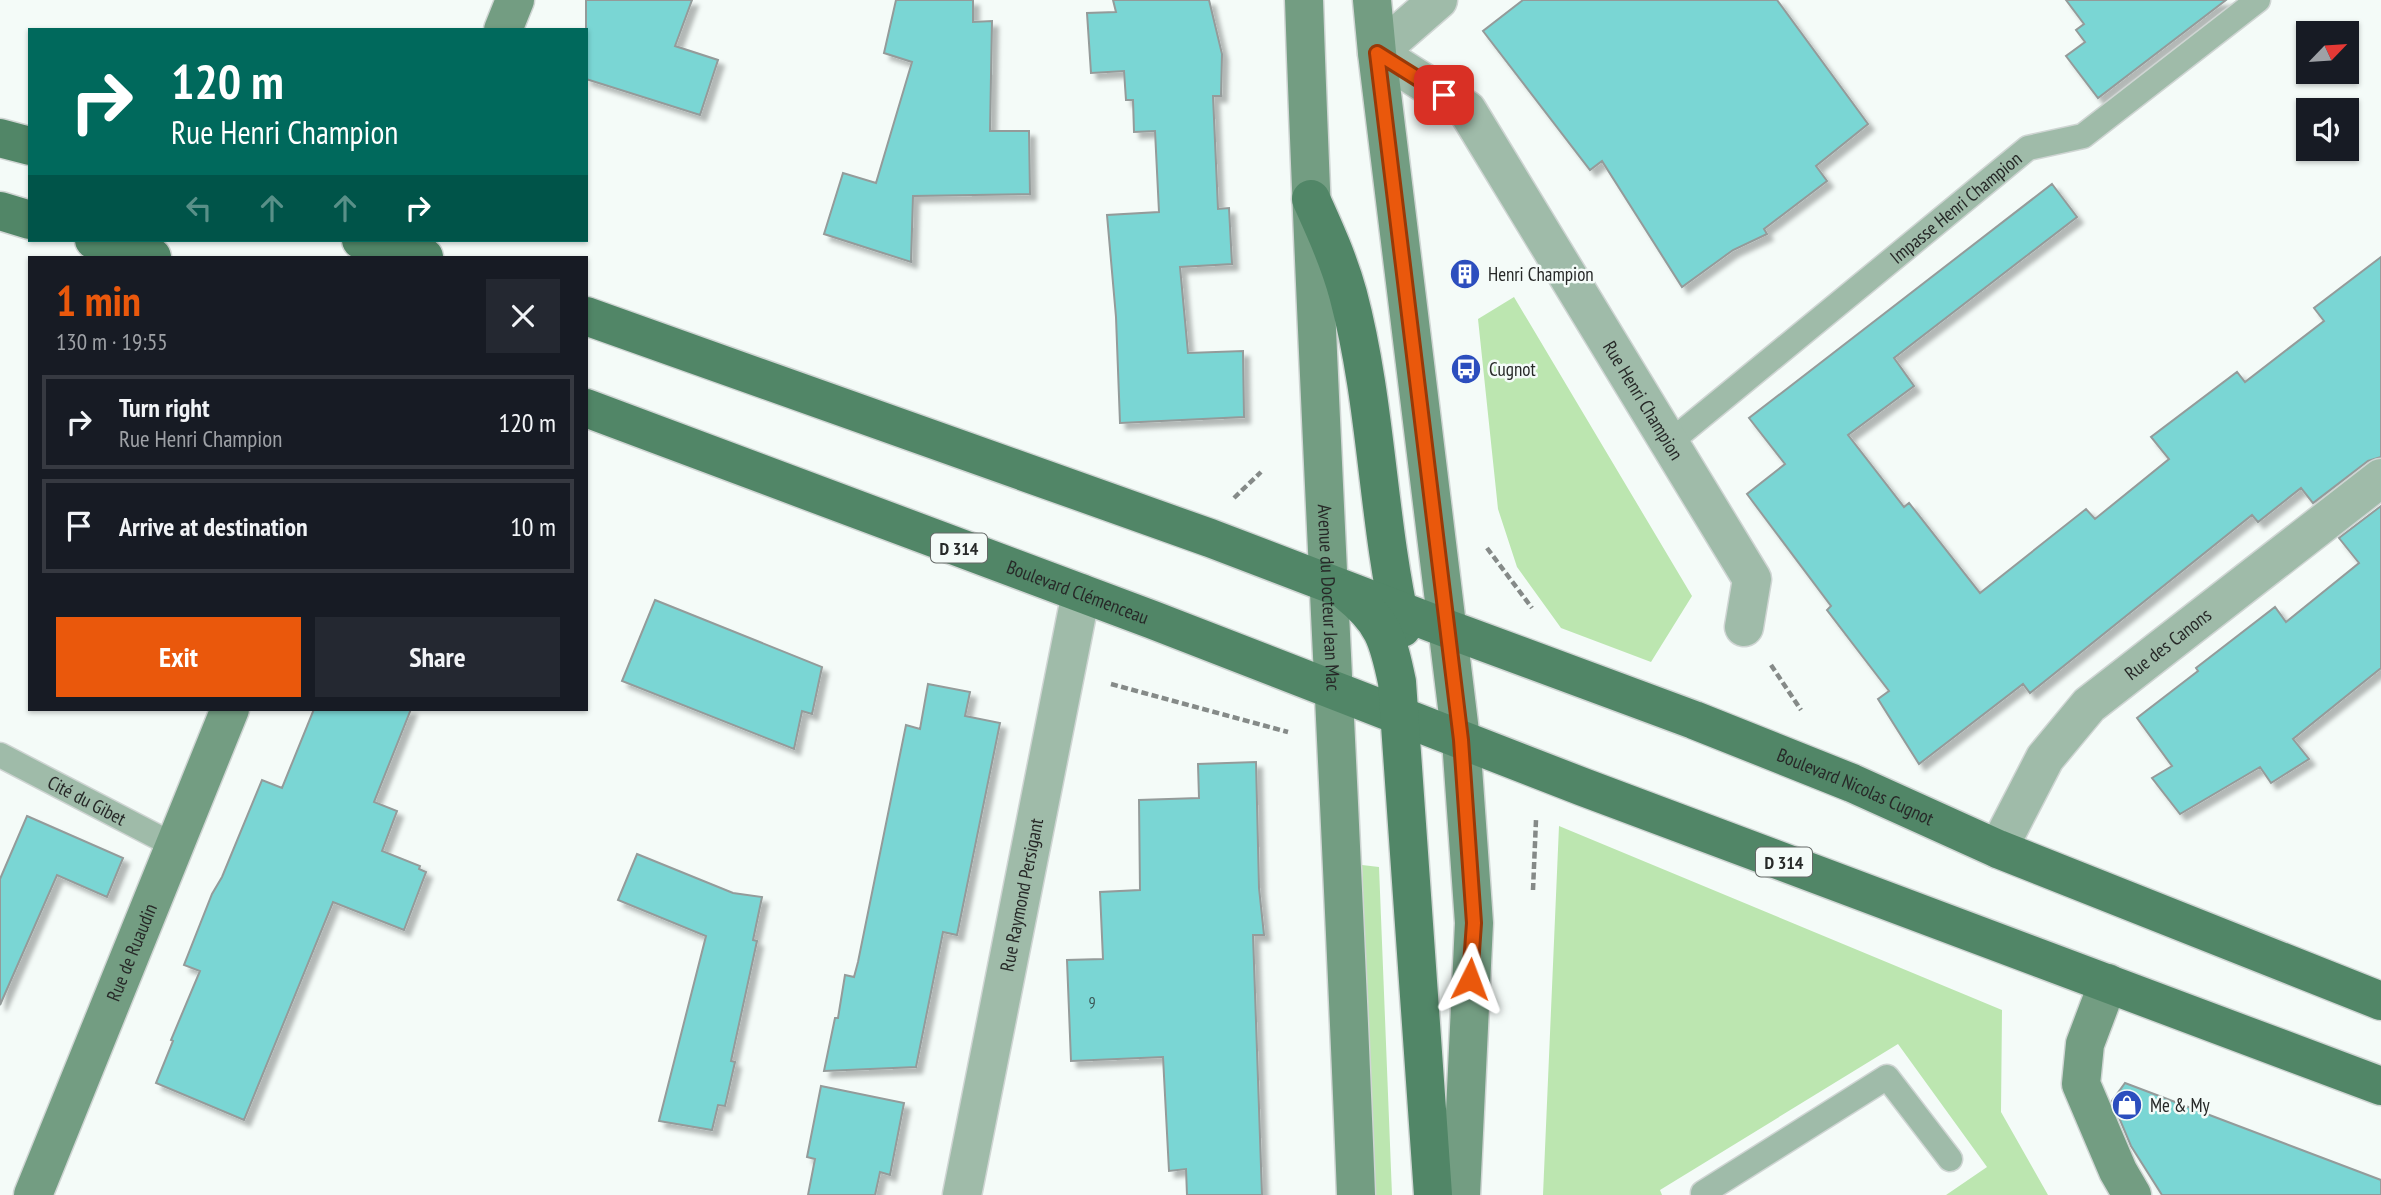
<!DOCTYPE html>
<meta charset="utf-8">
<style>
body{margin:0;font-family:"PT Sans Narrow",sans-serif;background:#242831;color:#f1f3f6;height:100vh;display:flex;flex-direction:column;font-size:26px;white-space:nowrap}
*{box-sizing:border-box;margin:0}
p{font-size:23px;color:#9ea1a6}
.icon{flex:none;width:38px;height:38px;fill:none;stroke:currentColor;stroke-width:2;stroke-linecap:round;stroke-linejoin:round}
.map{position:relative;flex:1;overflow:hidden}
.drawer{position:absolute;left:28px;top:256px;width:560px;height:455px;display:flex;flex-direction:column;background:#171b24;border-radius:0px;box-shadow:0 2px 5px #0004}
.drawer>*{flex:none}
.top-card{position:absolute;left:28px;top:28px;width:560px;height:214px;border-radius:0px;box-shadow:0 2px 5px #0004;background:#00695c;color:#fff;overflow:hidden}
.needle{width:46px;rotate:65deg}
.controls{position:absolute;left:2296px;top:21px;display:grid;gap:14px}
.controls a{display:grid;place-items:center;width:63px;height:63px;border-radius:0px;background:#171b24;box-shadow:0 2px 5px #0004;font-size:35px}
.pin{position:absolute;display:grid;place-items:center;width:60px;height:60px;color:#fff;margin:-30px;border-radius:14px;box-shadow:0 4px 10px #0006}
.me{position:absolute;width:77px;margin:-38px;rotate:3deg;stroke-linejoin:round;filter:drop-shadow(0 0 5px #0008)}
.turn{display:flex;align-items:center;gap:24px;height:147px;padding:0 28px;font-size:32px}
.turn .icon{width:91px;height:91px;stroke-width:2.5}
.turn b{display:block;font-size:49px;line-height:60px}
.lanes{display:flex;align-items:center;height:66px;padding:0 28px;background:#0003;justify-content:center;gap:35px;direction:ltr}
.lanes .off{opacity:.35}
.round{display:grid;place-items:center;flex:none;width:74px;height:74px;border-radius:0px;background:#242831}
.overview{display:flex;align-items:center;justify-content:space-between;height:119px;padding:0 28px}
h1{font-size:42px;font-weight:700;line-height:52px;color:#ea580c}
.button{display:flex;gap:14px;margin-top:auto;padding:14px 28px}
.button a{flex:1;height:80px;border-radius:0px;background:#ea580c;color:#fff;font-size:28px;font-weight:700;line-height:80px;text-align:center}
.button a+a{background:#242831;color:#f1f3f6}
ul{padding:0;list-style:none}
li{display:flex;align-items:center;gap:21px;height:94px;margin:0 14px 10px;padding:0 14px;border:4px solid #363941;border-radius:0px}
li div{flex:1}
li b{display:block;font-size:26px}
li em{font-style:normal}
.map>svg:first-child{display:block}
.green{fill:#bce6b0}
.building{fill:#7ad6d4;stroke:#949b9a;stroke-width:2;filter:url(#shadow)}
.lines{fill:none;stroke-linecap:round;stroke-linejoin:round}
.lane-casing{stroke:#cfd5d3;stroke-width:27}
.street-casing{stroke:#cfd5d3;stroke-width:41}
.secondary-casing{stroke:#cfd5d3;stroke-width:41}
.primary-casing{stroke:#cfd5d3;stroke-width:41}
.path{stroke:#858a88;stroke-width:4.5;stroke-dasharray:7 3.5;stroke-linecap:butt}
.lane{stroke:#9fbba9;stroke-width:24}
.street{stroke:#9fbba9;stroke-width:38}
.secondary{stroke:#739d82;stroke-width:38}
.primary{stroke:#518667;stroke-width:38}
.route-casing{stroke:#983908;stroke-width:18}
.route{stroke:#ea580c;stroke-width:12}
.labels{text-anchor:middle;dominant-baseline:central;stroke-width:5;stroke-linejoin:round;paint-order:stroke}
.number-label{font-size:16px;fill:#3c5453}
.shield{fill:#f4fbf8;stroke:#646866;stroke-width:2}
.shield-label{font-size:18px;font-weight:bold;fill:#272928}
.street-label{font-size:19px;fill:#272928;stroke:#f4fbf8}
.poi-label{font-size:19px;fill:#272928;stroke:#f4fbf8;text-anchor:start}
</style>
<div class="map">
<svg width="2381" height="1195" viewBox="0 0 2381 1195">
<defs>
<filter id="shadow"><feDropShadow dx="6" dy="6" stdDeviation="2" flood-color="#0004"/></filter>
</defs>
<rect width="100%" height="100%" fill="#f4fbf8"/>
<path class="green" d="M1514,297L1692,596L1651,662L1561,628L1517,567L1498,509L1478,319Z
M1559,826L2002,1010L2001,1112L2048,1195H1946L1987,1167L1898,1044L1660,1190L1662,1195H1543Z
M1362,865L1379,867L1392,1195H1374Z"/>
<path class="building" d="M586,0H692L675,46L718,60L700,115L586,79Z
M896,0H973V22L992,21L990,131H1029L1030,194L913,196L911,262L824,234L843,173L876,183L912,62L884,53Z
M1113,0H1209L1222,54L1221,96H1213L1218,209L1229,208L1232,264L1180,267L1188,353L1243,351L1244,417L1120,423L1116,317L1107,215L1159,212L1155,131L1134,132L1133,100H1126L1124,71L1091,73L1087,13L1116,12Z
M1523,0H1777L1868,124L1816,166L1827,181L1764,229L1767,234L1733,250L1682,287L1602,161L1590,170L1483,31Z
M2066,0H2226L2098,98L2066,56L2085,42L2076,30L2084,24Z
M2052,184L2077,217L1894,358L1914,386L1848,435L1904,507L1909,503L1980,593L2086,509L2095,519L2169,459L2151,437L2237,372L2245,382L2324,321L2314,308L2381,257V457L2368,461L2313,503L2301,488L2258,522L2252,515L2030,693L2023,684L1919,764L1878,699L1889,691L1827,610L1831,606L1747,494L1785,464L1749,418Z
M2381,506V668L2293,739L2309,759L2271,783L2260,767L2180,814L2152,778L2172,766L2137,718L2198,671L2196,668L2275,607L2286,622L2359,563L2339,538Z
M655,600L822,667L812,714L802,711L794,749L622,681Z
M928,684L970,692L965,716L1000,723L957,935L943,932L916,1067L824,1071L835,1018H838L845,975L854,977L858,962L906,725L920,729Z
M314,709H411L374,802L397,811L382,851L420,866L419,869L426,872L404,930L333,902L244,1120L156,1083L173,1041L171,1040L200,971L184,965L212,894L222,877L262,780L282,788Z
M1256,762L1259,888L1264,935H1253L1262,1195H1187L1186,1169L1169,1171L1163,1057L1071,1061L1067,960L1103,959L1100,892L1140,890L1139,800L1199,798L1198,764Z
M27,816L123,858L107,897L57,875L0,1005V879Z
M637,854L733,893L762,897L753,940L757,941L731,1061L735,1062L725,1106L718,1105L712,1130L659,1121L706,936L618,900Z
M2125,1083L2381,1180V1195H2162L2131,1146L2112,1101Z
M821,1086L904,1103L890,1175L880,1172L875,1195H808L815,1159L807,1157Z"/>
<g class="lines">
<g class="lane-casing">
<g id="lane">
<path id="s1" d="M1669,443L2028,148L2083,136L2258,0"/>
<path id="s2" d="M0,755L175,846"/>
<path d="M1704,1195L1703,1193L1887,1077L1950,1159"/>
</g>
</g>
<g class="street-casing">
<g id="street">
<path id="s3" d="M1438,0L1377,53L1467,110L1752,579L1744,627"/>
<path id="s4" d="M1998,849L2045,758L2089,705L2381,478"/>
<path id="s5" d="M962,1195L1081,593"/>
</g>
</g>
<g class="secondary-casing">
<g id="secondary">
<path id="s6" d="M1304,0C1317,399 1341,797 1356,1195"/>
<path d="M1372,0L1377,53L1461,740L1474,923L1461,1195"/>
<path d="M503,30L515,0"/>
<path d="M2108,983L2085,1044L2081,1084L2118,1171L2132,1195"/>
<path id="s7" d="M33,1195L230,709"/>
</g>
</g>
<g class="primary-casing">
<g id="primary">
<path d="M0,138L30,146"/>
<path d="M1311,199C1325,230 1339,261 1348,294C1377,403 1377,518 1402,628"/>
<path d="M0,211L30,220"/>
<path d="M94,240L152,257"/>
<path d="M361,240L424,257"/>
<path id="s8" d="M586,316L1210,538L1448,629L1694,720L1852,783L1998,849L2381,1001"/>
<path id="s9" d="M586,408L1153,620L1583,787L2381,1086"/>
<path d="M1348,593C1383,621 1388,639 1397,682L1433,1195"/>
</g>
</g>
<path class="path" d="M1234,498L1261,472
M1487,548L1532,608
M1771,665L1801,710
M1111,684L1288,732
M1533,890L1536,820"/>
<use href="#lane" class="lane"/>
<use href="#street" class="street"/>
<use href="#secondary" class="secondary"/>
<use href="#primary" class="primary"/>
</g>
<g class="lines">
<g class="route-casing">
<path id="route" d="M1444,95L1377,53L1461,740L1474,923L1470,979"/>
</g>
<use href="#route" class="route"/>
</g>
<defs>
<g id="building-disc" transform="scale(1.575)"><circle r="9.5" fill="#2c4ebe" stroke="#f4fbf8"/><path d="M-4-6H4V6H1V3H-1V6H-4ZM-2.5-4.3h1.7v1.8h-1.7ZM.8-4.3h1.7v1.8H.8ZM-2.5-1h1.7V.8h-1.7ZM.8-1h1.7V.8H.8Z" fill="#fff"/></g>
<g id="bus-disc" transform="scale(1.575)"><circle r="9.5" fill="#2c4ebe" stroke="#f4fbf8"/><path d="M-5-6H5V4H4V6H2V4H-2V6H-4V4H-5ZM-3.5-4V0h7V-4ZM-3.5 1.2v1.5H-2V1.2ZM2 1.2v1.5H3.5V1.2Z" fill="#fff"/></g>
<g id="shop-disc" transform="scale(1.575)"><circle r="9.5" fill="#2c4ebe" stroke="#f4fbf8"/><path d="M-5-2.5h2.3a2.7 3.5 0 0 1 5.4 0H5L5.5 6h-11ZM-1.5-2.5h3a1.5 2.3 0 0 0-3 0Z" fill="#fff"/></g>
</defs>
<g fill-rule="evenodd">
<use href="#building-disc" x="1465" y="274"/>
<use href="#bus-disc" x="1466" y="369"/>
<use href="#shop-disc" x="2127" y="1105"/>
</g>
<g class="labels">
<g class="number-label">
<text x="1092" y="1002">9</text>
</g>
<g class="shield">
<rect x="931" y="533.5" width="56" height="29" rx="5"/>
<rect x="1756" y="847.5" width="56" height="29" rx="5"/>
</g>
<g class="shield-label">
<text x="959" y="548">D 314</text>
<text x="1784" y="862">D 314</text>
</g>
<g class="street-label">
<text stroke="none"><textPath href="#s1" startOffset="371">Impasse Henri Champion</textPath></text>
<text stroke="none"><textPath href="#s3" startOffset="527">Rue Henri Champion</textPath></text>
<text stroke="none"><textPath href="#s9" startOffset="525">Boulevard Clémenceau</textPath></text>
<text stroke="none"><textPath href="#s6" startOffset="598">Avenue du Docteur Jean Mac</textPath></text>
<text stroke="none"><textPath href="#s4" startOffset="271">Rue des Canons</textPath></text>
<text stroke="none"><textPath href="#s8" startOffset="1354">Boulevard Nicolas Cugnot</textPath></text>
<text stroke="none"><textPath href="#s2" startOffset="98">Cité du Gibet</textPath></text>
<text stroke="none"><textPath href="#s5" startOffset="306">Rue Raymond Persigant</textPath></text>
<text stroke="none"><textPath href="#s7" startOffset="262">Rue de Ruaudin</textPath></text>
</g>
<g class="poi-label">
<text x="1488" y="274">Henri Champion</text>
<text x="1489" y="369">Cugnot</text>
<text x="2150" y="1105">Me &amp; My</text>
</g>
</g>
</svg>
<div class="controls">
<a><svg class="needle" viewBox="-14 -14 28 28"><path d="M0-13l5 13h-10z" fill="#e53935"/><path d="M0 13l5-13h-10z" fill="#9ea1a6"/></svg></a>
<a><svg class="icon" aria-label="sound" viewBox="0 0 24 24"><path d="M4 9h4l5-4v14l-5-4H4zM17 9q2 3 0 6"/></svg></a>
</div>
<div class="pin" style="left:1444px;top:95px;background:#d93025"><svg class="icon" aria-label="arrive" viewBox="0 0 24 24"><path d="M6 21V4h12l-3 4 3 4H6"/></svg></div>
<svg class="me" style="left:1470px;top:979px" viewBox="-20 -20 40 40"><path d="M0-17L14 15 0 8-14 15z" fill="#ea580c" stroke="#fff" stroke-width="4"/></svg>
<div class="top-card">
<div class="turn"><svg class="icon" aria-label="right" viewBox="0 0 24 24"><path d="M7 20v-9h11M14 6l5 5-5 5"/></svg><div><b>120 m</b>Rue Henri Champion</div></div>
<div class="lanes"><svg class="icon off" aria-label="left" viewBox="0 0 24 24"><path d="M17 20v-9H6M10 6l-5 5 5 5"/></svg><svg class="icon off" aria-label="ahead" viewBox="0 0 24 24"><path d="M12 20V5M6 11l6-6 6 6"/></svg><svg class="icon off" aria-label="ahead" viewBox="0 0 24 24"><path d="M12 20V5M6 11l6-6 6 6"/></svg><svg class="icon" aria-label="right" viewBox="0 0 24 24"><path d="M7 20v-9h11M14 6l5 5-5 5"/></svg></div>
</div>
<section class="drawer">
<div class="overview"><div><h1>1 min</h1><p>130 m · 19:55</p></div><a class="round"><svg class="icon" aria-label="close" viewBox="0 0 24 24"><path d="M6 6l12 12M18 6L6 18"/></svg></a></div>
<ul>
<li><svg class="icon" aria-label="right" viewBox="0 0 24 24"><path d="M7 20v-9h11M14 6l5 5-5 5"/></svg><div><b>Turn right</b><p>Rue Henri Champion</p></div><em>120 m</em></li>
<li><svg class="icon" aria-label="arrive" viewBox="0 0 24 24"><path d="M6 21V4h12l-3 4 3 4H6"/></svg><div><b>Arrive at destination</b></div><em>10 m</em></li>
</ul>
<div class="button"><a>Exit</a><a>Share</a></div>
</section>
</div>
